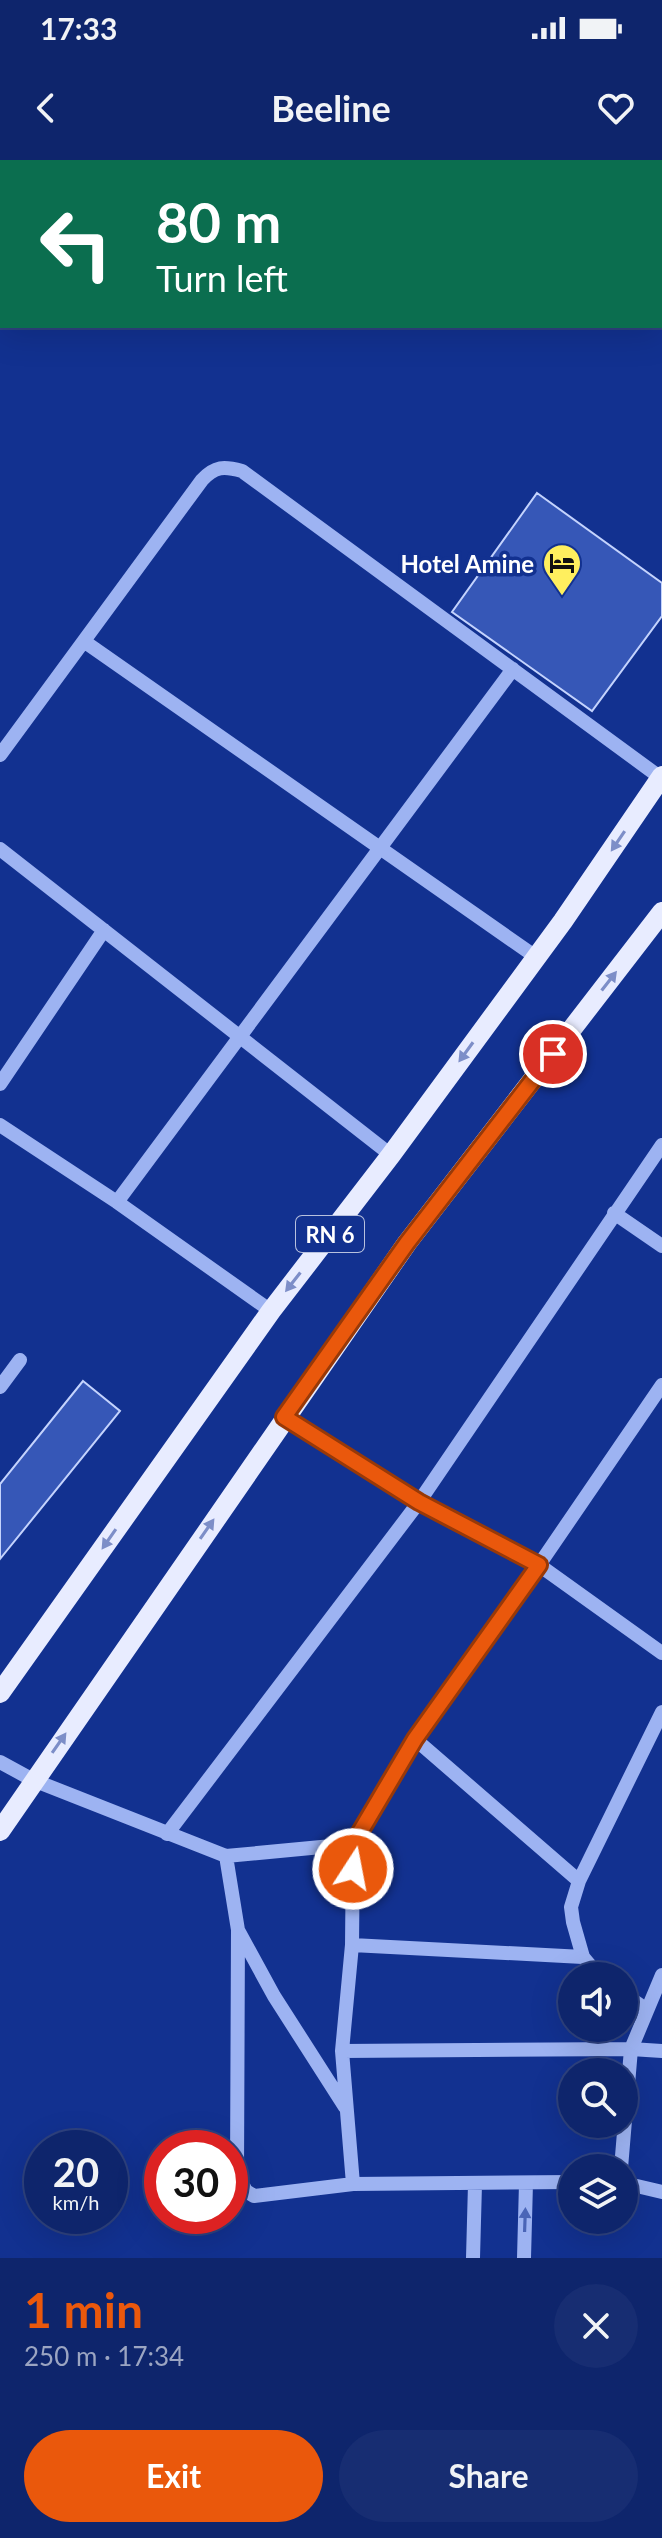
<!DOCTYPE html>
<meta charset="utf-8">
<style>
body{margin:0;font-family:Lato,sans-serif;background:#172d72;color:#f1f3f6;height:100vh;display:flex;flex-direction:column;font-size:30px;white-space:nowrap}
*{box-sizing:border-box;margin:0}
p{font-size:26px;color:#9ba5c2}
.icon{flex:none;width:44px;height:44px;fill:none;stroke:currentColor;stroke-width:2;stroke-linecap:round;stroke-linejoin:round}
.map{position:relative;height:2098px;overflow:hidden}
.side{display:flex;flex-direction:column;background:#0e256c;flex:1}
.side>*{flex:none}
.banner{position:absolute;left:0px;top:0px;width:662px;height:168px;box-shadow:0 8px 32px #0002,0 0 0 2px #2e427f;background:#0b6e4f;color:#fff;overflow:hidden}
.controls{position:absolute;left:558px;top:1802px;display:grid;gap:16px}
.controls a{display:grid;place-items:center;width:80px;height:80px;border-radius:50%;background:#0e256c;box-shadow:0 8px 32px #0002,0 0 0 2px #2e427f;font-size:40px}
.speed{position:absolute;left:24px;top:1970px;display:flex;gap:16px;font-size:40px;font-weight:700;text-align:center}
.speed>*{display:grid;place-content:center;width:104px;height:104px;border-radius:50%;background:#0e256c;box-shadow:0 8px 32px #0002,0 0 0 2px #2e427f;line-height:1}
.speed small{font-size:20px;font-weight:400}
.speed .limit{border:12px solid #d22;background:#fff;color:#111}
.pin{position:absolute;display:grid;place-items:center;width:68px;height:68px;color:#fff;margin:-34px;border:4px solid #fff;border-radius:50%;box-shadow:0 2px 8px #0007}
.me{position:absolute;width:88px;margin:-44px;rotate:11deg;stroke-linejoin:round;filter:drop-shadow(0 0 6px #0008)}
.turn{display:flex;align-items:center;gap:28px;height:168px;padding:0 24px;font-size:36px}
.turn .icon{width:104px;height:104px;stroke-width:2.5}
.turn b{display:block;font-size:56px;line-height:68px}
.round{display:grid;place-items:center;flex:none;width:84px;height:84px;border-radius:42px;background:#172d72}
.head{display:flex;align-items:center;justify-content:space-between;height:136px;padding:0 24px}
h1{font-size:48px;font-weight:700;line-height:60px;color:#ea580c}
.primary-button{display:flex;gap:16px;margin-top:auto;padding:16px 24px}
.primary-button a{flex:1;height:92px;border-radius:48px;background:#ea580c;color:#fff;font-size:32px;font-weight:700;line-height:92px;text-align:center}
.primary-button a+a{background:#172d72;color:#f1f3f6}
.status{display:flex;justify-content:space-between;align-items:center;height:56px;padding:0 40px;background:#0e256c;direction:ltr}
.status svg{height:22px;fill:currentColor}
header{display:flex;justify-content:space-between;align-items:center;height:104px;padding:0 24px;background:#0e256c;font-size:36px;font-weight:700}
.map>svg:first-child{display:block}
.building{fill:#3657b7;stroke:#c4d3fd;stroke-width:2}
.lines{fill:none;stroke-linecap:round;stroke-linejoin:round}
.minor{stroke:#9db3f2;stroke-width:14}
.major{stroke:#e8ecff;stroke-width:20}
.oneway{fill:#7d8ec8}
.oneway2{fill:#4a65b7}
.route-casing{stroke:#983908;stroke-width:20}
.route{stroke:#ea580c;stroke-width:14}
.labels{text-anchor:middle;dominant-baseline:central;stroke-width:7;stroke-linejoin:round;paint-order:stroke}
.shield{fill:#123190;stroke:#b8c1de;stroke-width:2}
.shield-label{font-size:22px;font-weight:bold;fill:#fff}
.poi-label{font-size:24px;font-weight:bold;fill:#fff;stroke:#123190;text-anchor:end}
</style>
<div class="status"><b>17:33</b><svg viewBox="0 0 49 12"><path d="M0 12V9h3v3zM5 12V6h3v6zM10 12V3h3v9zM15 12V0h3v12zM26 1h20v11H26zM47 4h2v5h-2z"/></svg></div>
<header><svg class="icon" aria-label="back" viewBox="0 0 24 24"><path d="M15 5l-7 7 7 7"/></svg>Beeline<svg class="icon" aria-label="heart" viewBox="0 0 24 24"><path d="M12 20l-8-8c-3-5 5-10 8-4 3-6 11-1 8 4z"/></svg></header>
<div class="map">
<svg width="662" height="2098" viewBox="0 0 662 2098">
<rect width="100%" height="100%" fill="#123190"/>
<path class="building" d="M537,333L662,423V456L592,551L452,452Z
M83,1221L120,1251L0,1399V1324Z"/>
<g class="lines">
<path class="minor" d="M85,482L536,797
M0,595L202,320C215,306 224,306 242,311L661,618
M0,689L391,995
M0,924L104,770
M0,965L117,1042L271,1151
M117,1042L513,509
M614,1053L662,1086
M0,1227L20,1200
M284,1257L419,1342L539,1405L662,1493
M415,1579L579,1721
M0,1602L33,1620L226,1696L353,1684
M167,1674L419,1342L662,985
M226,1696L238,1770L274,1836L345,1947
M238,1770L237,2014L246,2031L254,2036L353,2024L572,2022
M352,1785L583,1797
M599,1816L583,1797L573,1762L571,1747L579,1721L662,1552
M624,1834L647,1850
M342,1891L631,1889L662,1891
M621,2008L631,1889L662,1815
M624,2023L662,2032
M353,2024L342,1891L352,1785L353,1684L415,1579L539,1405L662,1225
M473,2098L475,2024
M524,2098L526,2023"/>
<path class="major" d="M0,1533L271,1151L391,995L563,761L662,616
M0,1671L407,1083L662,752"/>
</g>
<defs><path id="oneway-solid" d="M-6-.8H1V-3.2L6.5 0L1 3.2V.8H-6Z" transform="scale(2)"/></defs>
<g class="oneway">
<use href="#oneway-solid" transform="translate(618 681) rotate(124)"/>
<use href="#oneway-solid" transform="translate(609 821) rotate(-52)"/>
<use href="#oneway-solid" transform="translate(466 892) rotate(126)"/>
<use href="#oneway-solid" transform="translate(293 1122) rotate(128)"/>
<use href="#oneway-solid" transform="translate(207 1369) rotate(-55)"/>
<use href="#oneway-solid" transform="translate(109 1379) rotate(125)"/>
<use href="#oneway-solid" transform="translate(59 1583) rotate(-55)"/>
</g>
<use class="oneway2" href="#oneway-solid" transform="translate(525 2060) rotate(-88)"/>
<g class="lines">
<g class="route-casing">
<path id="route" d="M353,1709V1684L415,1579L539,1405L419,1342L284,1257L407,1083L553,894"/>
</g>
<use href="#route" class="route"/>
</g>
<defs>
<g id="hotel-pin" transform="scale(2)"><path d="M0 17L-7.5 6A9.5 9.5 0 1 1 7.5 6Z" fill="#ffef5e" stroke="#123190"/><path d="M-6-4.5h1.5V1H6V5H4.5V3h-9V5H-6ZM-4 0a1.8 1.8 0 1 1 3.6 0ZM.5 0V-2.5h3Q6-2.5 6 0Z" fill="#111"/></g>
</defs>
<g fill-rule="evenodd">
<use href="#hotel-pin" x="562" y="403"/>
</g>
<g class="labels">
<rect class="shield" x="296" y="1056" width="68" height="36" rx="6"/>
<g class="shield-label">
<text x="330" y="1074">RN 6</text>
</g>
<g class="poi-label">
<text x="534" y="403">Hotel Amine</text>
</g>
</g>
</svg>
<div class="controls">
<a><svg class="icon" aria-label="sound" viewBox="0 0 24 24"><path d="M4 9h4l5-4v14l-5-4H4zM17 9q2 3 0 6"/></svg></a>
<a><svg class="icon" aria-label="search" viewBox="0 0 24 24"><circle cx="10" cy="10" r="6"/><path d="M15 15l6 6"/></svg></a>
<a><svg class="icon" aria-label="layers" viewBox="0 0 24 24"><path d="M12 4l9 5-9 5-9-5zM3 14l9 5 9-5"/></svg></a>
</div>
<div class="speed"><div>20<small>km/h</small></div><div class="limit">30</div></div>
<div class="pin" style="left:553px;top:894px;background:#d93025"><svg class="icon" aria-label="arrive" viewBox="0 0 24 24"><path d="M6 21V4h12l-3 4 3 4H6"/></svg></div>
<svg class="me" style="left:353px;top:1709px" viewBox="-20 -20 40 40"><circle r="17" fill="#ea580c" stroke="#fff" stroke-width="3"/><path d="M0-11L8 9 0 5-8 9z" fill="#fff"/></svg>
<div class="banner">
<div class="turn"><svg class="icon" aria-label="left" viewBox="0 0 24 24"><path d="M17 20v-9H6M10 6l-5 5 5 5"/></svg><div><b>80 m</b>Turn left</div></div>
</div>
</div>
<section class="side">
<div class="head"><div><h1>1 min</h1><p>250 m · 17:34</p></div><a class="round"><svg class="icon" aria-label="close" viewBox="0 0 24 24"><path d="M6 6l12 12M18 6L6 18"/></svg></a></div>
<div class="primary-button"><a>Exit</a><a>Share</a></div>
</section>
